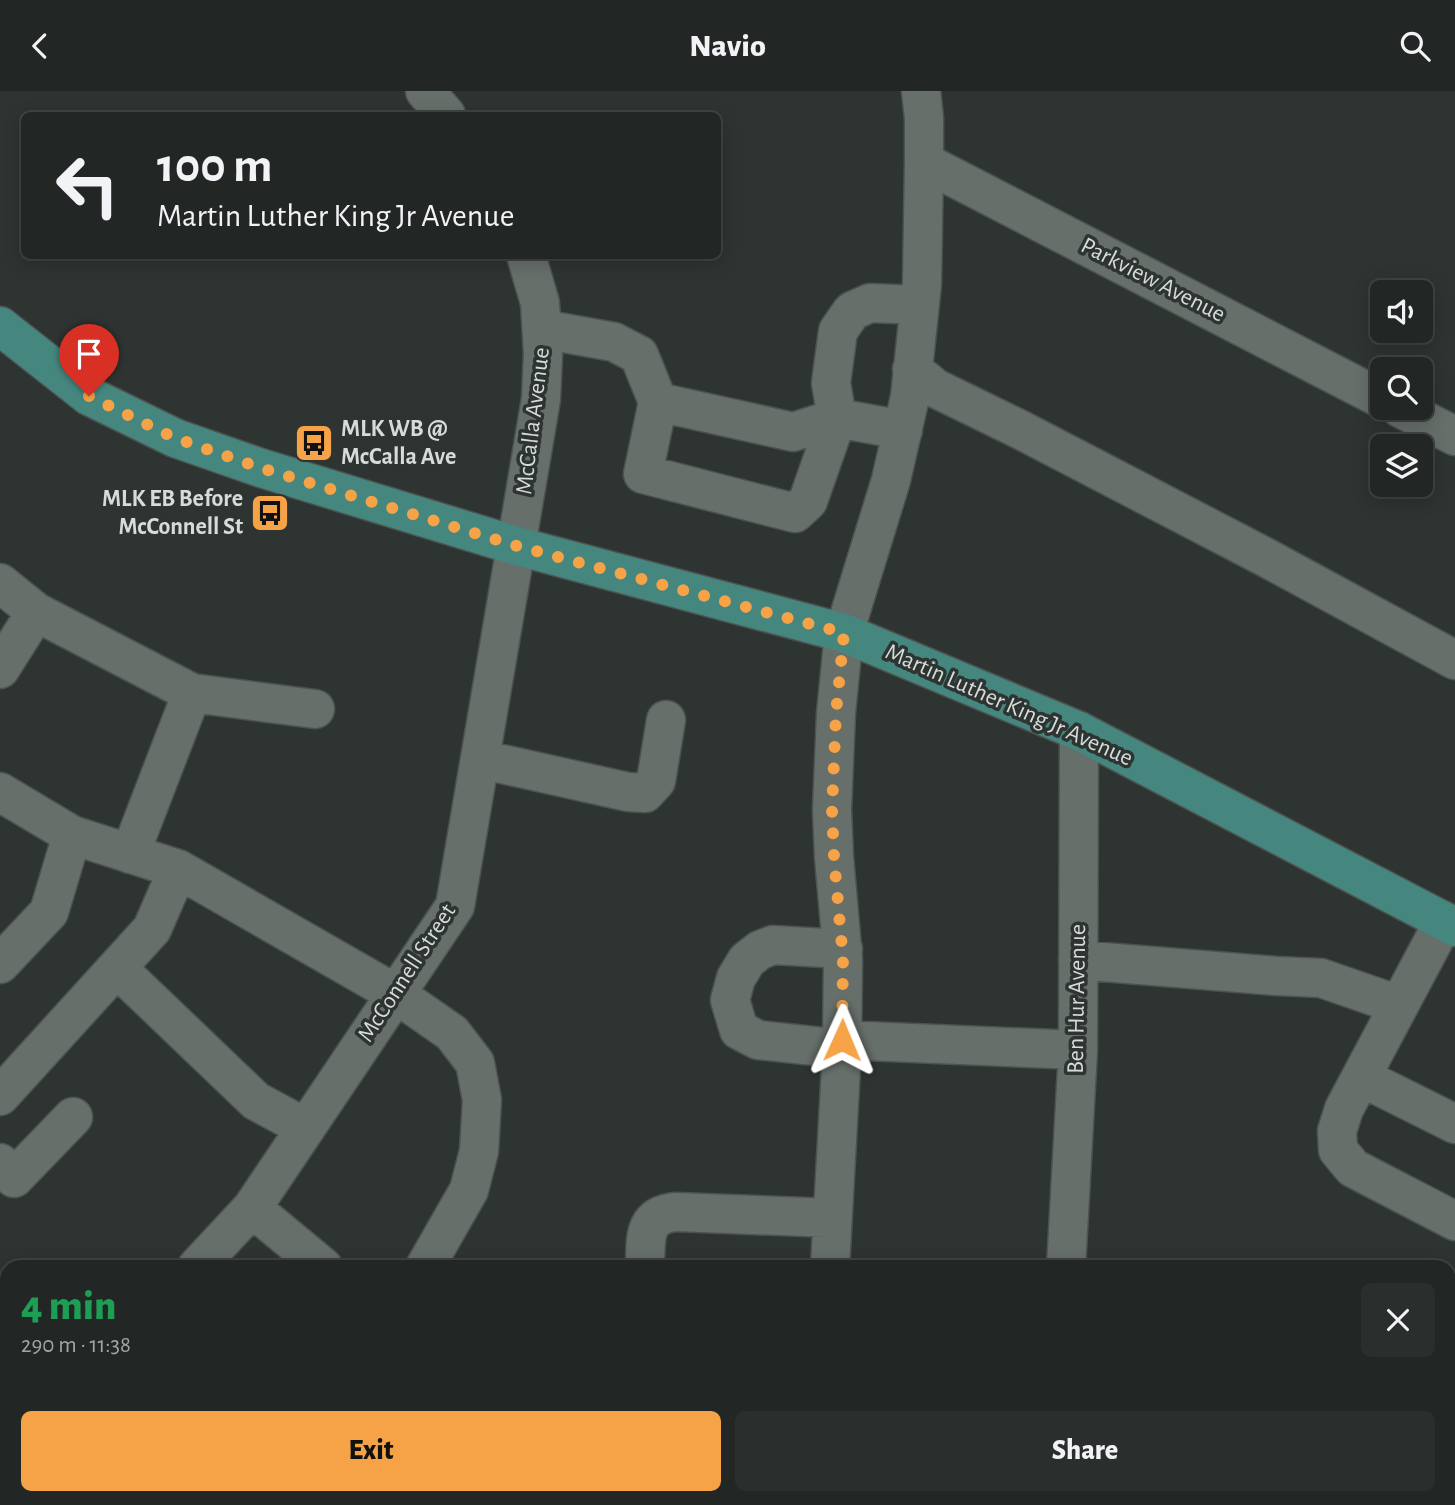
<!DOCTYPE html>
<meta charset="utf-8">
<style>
body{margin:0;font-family:"Alegreya Sans",sans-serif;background:#2a2f2d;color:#f1f3f6;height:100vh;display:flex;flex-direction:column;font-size:26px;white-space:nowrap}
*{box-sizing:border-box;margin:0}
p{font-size:23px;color:#a2a5a7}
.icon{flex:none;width:38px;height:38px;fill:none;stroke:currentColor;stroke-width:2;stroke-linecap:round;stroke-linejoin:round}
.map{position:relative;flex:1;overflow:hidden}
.panel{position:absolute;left:0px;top:1169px;width:1456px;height:245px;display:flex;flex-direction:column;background:#222725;border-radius:21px 21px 0 0;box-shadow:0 4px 18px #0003,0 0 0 2px #3f4442}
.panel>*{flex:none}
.top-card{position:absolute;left:21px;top:21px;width:700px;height:147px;border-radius:10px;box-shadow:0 4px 18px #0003,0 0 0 2px #3f4442;background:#222725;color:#f1f3f6;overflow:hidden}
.fabs{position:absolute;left:1370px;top:189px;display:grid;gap:14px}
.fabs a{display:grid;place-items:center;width:63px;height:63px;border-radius:10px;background:#222725;box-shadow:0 4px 18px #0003,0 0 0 2px #3f4442;font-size:35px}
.pin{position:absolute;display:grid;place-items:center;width:60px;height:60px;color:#fff;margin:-72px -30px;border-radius:50% 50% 50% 0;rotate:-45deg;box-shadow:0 0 7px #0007}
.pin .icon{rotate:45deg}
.me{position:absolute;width:77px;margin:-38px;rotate:1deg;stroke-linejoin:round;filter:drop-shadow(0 0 5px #0008)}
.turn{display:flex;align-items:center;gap:24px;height:147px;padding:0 21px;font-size:32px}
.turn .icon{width:91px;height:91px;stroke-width:2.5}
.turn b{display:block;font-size:49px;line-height:60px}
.round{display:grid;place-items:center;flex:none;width:74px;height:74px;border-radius:10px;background:#2a2f2d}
.headline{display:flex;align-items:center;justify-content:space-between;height:119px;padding:0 21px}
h1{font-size:42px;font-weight:800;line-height:52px;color:#1e9e55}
.button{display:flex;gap:14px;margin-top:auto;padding:14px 21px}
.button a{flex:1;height:80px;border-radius:10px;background:#f6a247;color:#111;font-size:28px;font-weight:800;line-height:80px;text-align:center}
.button a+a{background:#2a2f2d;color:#f1f3f6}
header{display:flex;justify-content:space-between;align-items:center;height:91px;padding:0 21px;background:#222725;font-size:32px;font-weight:800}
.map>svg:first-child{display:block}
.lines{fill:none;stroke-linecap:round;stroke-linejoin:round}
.minor-casing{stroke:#4c524f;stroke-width:41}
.major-casing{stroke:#4c524f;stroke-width:41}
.minor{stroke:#676f6b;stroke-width:38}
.major{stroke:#45877f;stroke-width:38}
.route{stroke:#f6a247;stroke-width:12;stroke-dasharray:0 21.6}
.labels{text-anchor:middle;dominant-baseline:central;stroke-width:7;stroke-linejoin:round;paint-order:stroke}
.street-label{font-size:24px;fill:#d7dcda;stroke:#2d3431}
.poi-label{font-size:24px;font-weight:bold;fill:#d7dcda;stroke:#2d3431;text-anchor:start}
</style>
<header><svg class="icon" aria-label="back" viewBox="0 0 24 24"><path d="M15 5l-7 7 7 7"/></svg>Navio<svg class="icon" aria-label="search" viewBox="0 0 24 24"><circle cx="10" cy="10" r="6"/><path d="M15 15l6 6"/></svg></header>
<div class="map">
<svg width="1455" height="1414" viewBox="0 0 1455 1414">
<rect width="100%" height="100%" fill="#2d3431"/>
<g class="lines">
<g class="minor-casing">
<path id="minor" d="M425,0L446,24
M924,71L1382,308
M542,238L614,251L639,264L658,311L793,341L837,327L903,339
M912,278L935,297L1021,339L1265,466L1455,569
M658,311L643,383L795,422L808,410L837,327L831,292L838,240L852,220L870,212L920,214
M1400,317L1455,345
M0,492L36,521L192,602
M0,578L36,521
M480,668L628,701L645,702L656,690L666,629
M0,701L72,744L178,778L396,903L452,942L475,972L482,1009L479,1060L469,1099L425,1176
M130,763L192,602L315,618
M1444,830L1344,1018L1337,1040L1338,1059L1353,1077L1455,1130
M1078,869L1277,885L1321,887L1399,914
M0,873L49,821L72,744
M117,877L256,1010L306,1037
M842,949L1078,959
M842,958L758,949L739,939L730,909L736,887L747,869L760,859L773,854L843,858
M1361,986L1455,1033
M0,1005L152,838L178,778
M0,1072L14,1087L73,1026
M252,1117L323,1176
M197,1176L252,1117L455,815L541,308L543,263L540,212L526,164
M645,1176C646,1148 642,1124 676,1121L832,1127
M830,1176L842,958L843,868L834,766L832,719L836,622L844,542L891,389L910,306L922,193L924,71V27L921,0
M1066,1176L1078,959L1079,640
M0,1201L7,1208
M1449,1371L1455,1374
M0,1380L7,1373
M218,1407L228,1414
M814,1414L815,1407
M1052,1414V1407"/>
</g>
<g class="major-casing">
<path id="major" d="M0,235L89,305L175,347L261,377L517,455L844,542L1079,640L1455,836"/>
</g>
<use href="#minor" class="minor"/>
<use href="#major" class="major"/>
</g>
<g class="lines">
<path class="route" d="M89,305L175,347L261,377L517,455L844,542L836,622L832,719L834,766L843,868L842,949"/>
</g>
<defs>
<g id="bus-square" transform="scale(2.0125)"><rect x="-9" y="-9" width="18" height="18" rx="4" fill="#f6a247" stroke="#2d3431"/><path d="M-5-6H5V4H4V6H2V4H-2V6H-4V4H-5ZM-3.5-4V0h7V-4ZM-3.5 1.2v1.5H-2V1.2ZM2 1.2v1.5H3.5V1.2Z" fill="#111"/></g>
</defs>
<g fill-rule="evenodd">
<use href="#bus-square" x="314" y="352"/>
<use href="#bus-square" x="270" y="422"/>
</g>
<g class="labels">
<g class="street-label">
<text transform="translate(1153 189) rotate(27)">Parkview Avenue</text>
<text transform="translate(533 330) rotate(-83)">McCalla Avenue</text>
<text transform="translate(1009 614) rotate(24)">Martin Luther King Jr Avenue</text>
<text transform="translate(407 882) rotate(-57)">McConnell Street</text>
<text transform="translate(1077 908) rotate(-89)">Ben Hur Avenue</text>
</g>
<g class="poi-label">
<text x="341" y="338">MLK WB @<tspan x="341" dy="28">McCalla Ave</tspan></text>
<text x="243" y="408" text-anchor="end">MLK EB Before<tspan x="243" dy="28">McConnell St</tspan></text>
</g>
</g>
</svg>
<div class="fabs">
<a><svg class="icon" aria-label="sound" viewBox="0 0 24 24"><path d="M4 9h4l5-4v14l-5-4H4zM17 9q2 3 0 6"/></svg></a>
<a><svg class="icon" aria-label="search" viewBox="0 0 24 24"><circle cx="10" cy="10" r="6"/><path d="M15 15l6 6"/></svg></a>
<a><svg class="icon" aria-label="layers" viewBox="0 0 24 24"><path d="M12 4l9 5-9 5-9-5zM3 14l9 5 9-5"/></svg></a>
</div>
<div class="pin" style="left:89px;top:305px;background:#d93025"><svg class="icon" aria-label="arrive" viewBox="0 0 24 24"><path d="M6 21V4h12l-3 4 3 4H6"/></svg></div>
<svg class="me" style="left:842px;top:949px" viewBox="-20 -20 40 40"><path d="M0-17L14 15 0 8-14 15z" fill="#f6a247" stroke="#fff" stroke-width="4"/></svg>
<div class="top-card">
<div class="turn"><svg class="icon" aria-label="left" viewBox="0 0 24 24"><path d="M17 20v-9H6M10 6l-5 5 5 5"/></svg><div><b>100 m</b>Martin Luther King Jr Avenue</div></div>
</div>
<section class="panel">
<div class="headline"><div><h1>4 min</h1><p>290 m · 11:38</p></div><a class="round"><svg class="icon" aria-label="close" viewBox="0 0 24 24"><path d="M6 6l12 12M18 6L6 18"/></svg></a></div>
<div class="button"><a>Exit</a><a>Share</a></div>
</section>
</div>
